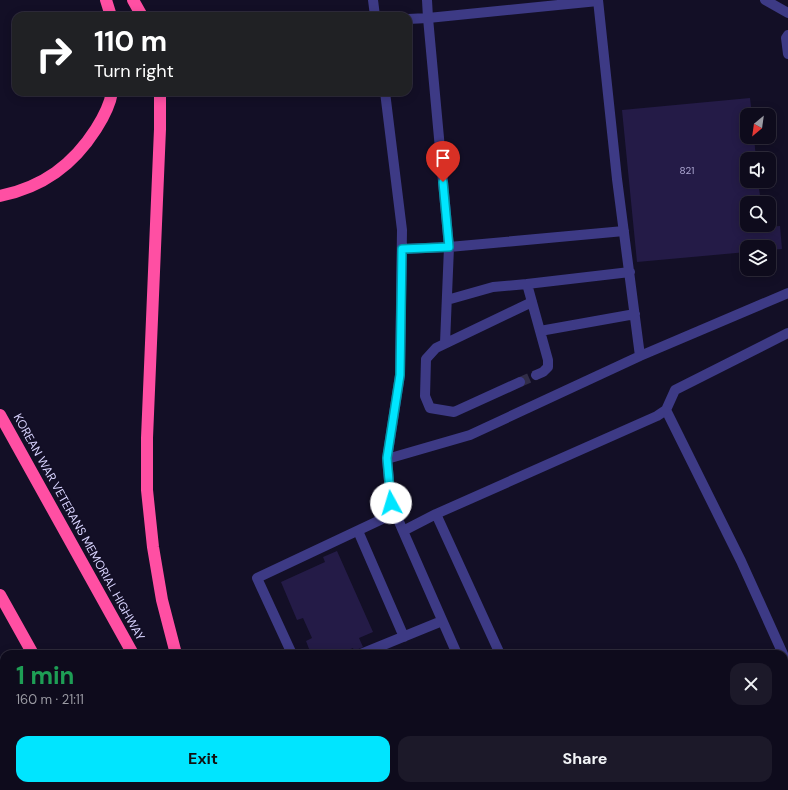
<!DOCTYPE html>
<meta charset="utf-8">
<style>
body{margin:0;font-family:"DM Sans",sans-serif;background:#1c1929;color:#f1f3f6;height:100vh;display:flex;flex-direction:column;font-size:15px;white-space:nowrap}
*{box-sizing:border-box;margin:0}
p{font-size:13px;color:#9b9ba3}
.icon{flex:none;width:22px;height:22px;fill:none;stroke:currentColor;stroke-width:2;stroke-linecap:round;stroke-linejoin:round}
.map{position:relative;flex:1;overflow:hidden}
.side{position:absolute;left:0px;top:650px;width:788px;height:140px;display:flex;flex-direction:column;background:#0e0b1c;border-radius:12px 12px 0 0;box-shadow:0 2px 10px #0003,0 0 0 1px #2e2b3b}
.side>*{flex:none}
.guide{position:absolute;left:12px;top:12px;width:400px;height:84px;border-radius:12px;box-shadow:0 2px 10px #0003,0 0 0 1px #2e2b3b;background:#202124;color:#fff;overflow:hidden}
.needle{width:26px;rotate:209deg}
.fabs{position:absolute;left:740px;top:108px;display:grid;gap:8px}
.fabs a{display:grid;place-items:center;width:36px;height:36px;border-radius:8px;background:#0e0b1c;box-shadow:0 2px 10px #0003,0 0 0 1px #2e2b3b;font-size:20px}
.pin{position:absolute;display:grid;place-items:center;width:34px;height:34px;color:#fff;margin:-41px -17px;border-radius:50% 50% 50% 0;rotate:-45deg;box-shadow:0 0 4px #0007}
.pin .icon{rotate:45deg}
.me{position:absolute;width:44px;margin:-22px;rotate:354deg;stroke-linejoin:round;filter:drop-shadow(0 0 3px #0008)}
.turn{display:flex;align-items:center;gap:14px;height:84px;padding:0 16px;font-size:18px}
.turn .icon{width:52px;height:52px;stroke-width:2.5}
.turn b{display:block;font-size:28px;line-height:34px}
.round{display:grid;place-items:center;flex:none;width:42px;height:42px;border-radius:12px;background:#1c1929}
.head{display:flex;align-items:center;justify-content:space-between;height:68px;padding:0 16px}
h1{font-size:24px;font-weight:700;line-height:30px;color:#1e9e55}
.primary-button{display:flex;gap:8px;margin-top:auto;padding:8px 16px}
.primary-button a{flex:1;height:46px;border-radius:12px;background:#00e5ff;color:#111;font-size:16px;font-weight:700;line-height:46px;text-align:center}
.primary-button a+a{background:#1c1929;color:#f1f3f6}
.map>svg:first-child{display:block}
.building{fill:#241b47}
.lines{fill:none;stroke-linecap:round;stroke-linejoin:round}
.minor-tunnel{stroke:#312d47;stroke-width:10;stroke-dasharray:10 5;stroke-linecap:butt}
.minor{stroke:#3d3a85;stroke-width:10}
.highway{stroke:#ff4fa3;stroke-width:12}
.route-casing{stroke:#0095a6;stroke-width:10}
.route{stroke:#00e5ff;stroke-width:7}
.labels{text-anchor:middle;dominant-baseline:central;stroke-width:3.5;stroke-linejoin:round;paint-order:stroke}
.number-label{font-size:10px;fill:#aca6d1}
.street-label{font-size:12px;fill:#d9d4ff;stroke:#130f26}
</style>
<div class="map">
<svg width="788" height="790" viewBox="0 0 788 790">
<rect width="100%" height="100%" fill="#130f26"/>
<path class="building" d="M750,98L752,115H747V137H754L756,159H747V181H758L761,203H747V225H763V227L780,226L782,249L769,250V247H747V252L637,262L622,110Z
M337,551L373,632L359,638L363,647L354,651L353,648L339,654H311L306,641L312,638L303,618L297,620L281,582L325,562L323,557Z"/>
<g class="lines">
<path class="minor-tunnel" d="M520,382L536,375"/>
<path class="minor" d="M373,0L375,16
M427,0L428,18L598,1
M598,0L617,179L640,356
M765,0L788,13
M788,35L786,38L788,54
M385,92L402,230L400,375L387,459L391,503L403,531
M402,249L449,247L428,18L408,19
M447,300L493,287L527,284
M540,331L635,314
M445,343L449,247L624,231
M536,375L543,372L548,367V360L527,284L630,272
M520,382L454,412L430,408L425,396L426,359L436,348L532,302
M666,410L741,561L783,654
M387,459L470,435L640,356L788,293
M436,514L500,654
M358,531L404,637
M292,654L257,578L395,513
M361,654L442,621
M457,654L403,531L436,514L657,416L666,410L675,390L788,333
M784,656L788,665
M340,786L342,790
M527,786L530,790
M583,786L588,790
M475,790L478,786"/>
<path class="highway" d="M106,0L111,16
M133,0L142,16
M160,92V129L147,438V490L153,547L162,600L176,654
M0,196C43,187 73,165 96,129C103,118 110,105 112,92
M0,415L133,654
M0,595L33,654
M104,786L106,790
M205,786L207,790
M232,786L233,790"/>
</g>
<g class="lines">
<g class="route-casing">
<path id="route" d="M391,503L387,458L400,375L402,249L449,247L443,182"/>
</g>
<use href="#route" class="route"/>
</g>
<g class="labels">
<g class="number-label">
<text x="687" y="170">821</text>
</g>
<g class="street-label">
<text transform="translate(79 527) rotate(61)">KOREAN WAR VETERANS MEMORIAL HIGHWAY</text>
</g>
</g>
</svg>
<div class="fabs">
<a><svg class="needle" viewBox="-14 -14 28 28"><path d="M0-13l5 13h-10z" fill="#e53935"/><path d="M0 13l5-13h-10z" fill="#9b9ba3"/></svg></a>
<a><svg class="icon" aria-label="sound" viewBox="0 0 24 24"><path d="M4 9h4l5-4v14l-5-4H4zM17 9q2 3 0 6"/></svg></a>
<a><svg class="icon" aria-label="search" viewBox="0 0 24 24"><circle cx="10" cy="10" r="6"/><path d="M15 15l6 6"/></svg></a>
<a><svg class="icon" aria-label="layers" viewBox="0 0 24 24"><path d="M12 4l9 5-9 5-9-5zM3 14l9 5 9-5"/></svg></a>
</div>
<div class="pin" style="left:443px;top:182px;background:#d93025"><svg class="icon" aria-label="arrive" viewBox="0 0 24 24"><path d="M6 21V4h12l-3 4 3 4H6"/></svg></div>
<svg class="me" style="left:391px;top:503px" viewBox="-20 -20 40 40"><circle r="19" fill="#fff"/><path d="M0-13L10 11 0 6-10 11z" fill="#00e5ff"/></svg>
<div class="guide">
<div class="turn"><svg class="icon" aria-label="right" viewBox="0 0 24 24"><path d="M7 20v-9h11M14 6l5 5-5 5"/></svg><div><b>110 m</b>Turn right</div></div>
</div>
<section class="side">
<div class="head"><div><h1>1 min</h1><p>160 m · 21:11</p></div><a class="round"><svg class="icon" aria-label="close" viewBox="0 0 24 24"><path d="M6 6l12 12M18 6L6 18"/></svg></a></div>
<div class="primary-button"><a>Exit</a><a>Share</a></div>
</section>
</div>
